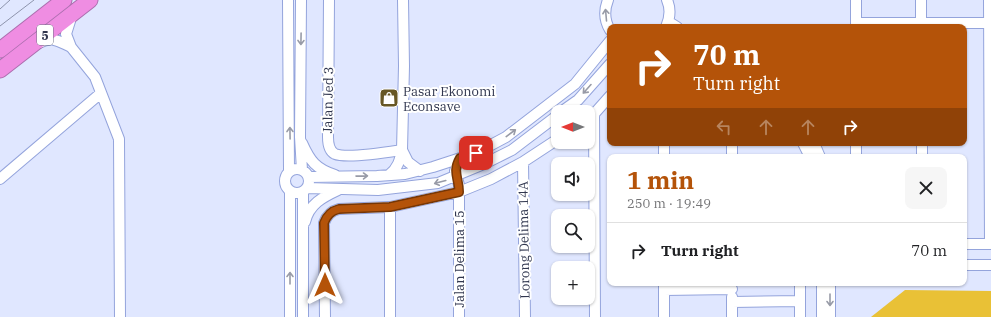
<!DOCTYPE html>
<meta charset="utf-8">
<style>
body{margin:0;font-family:"IBM Plex Serif",serif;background:#f6f6f6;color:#202124;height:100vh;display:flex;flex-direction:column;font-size:15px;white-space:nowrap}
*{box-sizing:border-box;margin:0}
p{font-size:13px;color:#757577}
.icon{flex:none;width:22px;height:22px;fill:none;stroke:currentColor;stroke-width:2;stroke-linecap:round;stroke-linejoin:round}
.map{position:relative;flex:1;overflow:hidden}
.side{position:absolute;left:607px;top:154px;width:360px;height:132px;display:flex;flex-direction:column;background:#fff;border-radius:8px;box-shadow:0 1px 3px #0004}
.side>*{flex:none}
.guide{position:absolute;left:607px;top:24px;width:360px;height:122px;border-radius:8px;box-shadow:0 1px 3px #0004;background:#b45309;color:#fff;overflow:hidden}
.needle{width:26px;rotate:270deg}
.controls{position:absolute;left:551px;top:105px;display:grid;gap:8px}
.controls a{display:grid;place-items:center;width:44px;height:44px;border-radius:8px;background:#fff;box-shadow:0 1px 3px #0004;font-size:20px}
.pin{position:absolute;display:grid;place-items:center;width:34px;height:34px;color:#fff;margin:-17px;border-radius:8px;box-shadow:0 2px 6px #0006}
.me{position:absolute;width:44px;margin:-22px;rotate:0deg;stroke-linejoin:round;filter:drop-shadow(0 0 3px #0008)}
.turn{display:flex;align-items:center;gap:14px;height:84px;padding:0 20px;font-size:18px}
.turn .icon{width:52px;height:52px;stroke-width:2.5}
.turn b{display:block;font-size:28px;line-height:34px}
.lanes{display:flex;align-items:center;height:38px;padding:0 20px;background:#0003;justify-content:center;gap:20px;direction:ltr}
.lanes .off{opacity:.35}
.round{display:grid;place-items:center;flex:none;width:42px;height:42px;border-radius:8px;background:#f6f6f6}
.overview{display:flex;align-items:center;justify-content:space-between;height:68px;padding:0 20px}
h1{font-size:24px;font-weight:700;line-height:30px;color:#b45309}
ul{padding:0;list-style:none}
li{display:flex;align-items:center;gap:12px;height:56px;padding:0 20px;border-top:1px solid #e0e0e0}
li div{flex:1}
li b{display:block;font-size:15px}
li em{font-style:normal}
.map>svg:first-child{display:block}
.green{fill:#e9c136}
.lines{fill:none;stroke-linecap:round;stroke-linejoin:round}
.minor-casing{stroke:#94a4dc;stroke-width:12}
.highway-casing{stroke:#ac6faf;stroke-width:17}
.minor{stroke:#fff;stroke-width:10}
.highway{stroke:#ef8de2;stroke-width:15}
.tram{stroke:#8d94ac;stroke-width:1}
.oneway{stroke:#989ba7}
.route-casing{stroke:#753606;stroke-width:10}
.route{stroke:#b45309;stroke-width:7}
.labels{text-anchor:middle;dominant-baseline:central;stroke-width:4;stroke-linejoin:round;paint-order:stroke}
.shield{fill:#fff;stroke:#6f7384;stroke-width:1}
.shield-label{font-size:12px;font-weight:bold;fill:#31374f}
.poi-label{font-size:13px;fill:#31374f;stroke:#fff;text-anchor:start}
.street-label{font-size:13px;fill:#31374f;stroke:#fff}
</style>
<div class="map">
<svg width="991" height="317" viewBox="0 0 991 317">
<rect width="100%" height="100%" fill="#e0e7ff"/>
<path class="green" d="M905,290L991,291V317H871Z"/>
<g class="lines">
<g class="minor-casing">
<path id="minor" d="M288,0L289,172
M301,0L300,137L302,170
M329,0L328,137C328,143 329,151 335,154C347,159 389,152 402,150
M608,0C604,10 604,20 610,30
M856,0V27
M921,0V27
M989,0L990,244
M74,15L71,18L66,34L71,47L95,77L119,139L120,317
M669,22L677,27
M856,23H991
M666,27C670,18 671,9 667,0
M39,43C53,36 58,41 71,47
M561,112L578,100L610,64
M594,114L595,317
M588,118L594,114L610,96
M302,143C310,161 316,169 335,175
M664,143V157
M732,143V157
M803,143L810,157
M814,143L820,157
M856,143V157
M922,143V157
M402,150L408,162L420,171
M523,162L525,317
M285 181a12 12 0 1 1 24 0a12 12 0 1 1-24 0Z
M389,175C398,168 400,160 402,150L404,66L403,0
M309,177L377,176L405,174L433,167L476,153L506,137L575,84L610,41
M0,179L101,93
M307,188L378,190L438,183L484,164L512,150L558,115
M303,192V317
M390,207V317
M305,222C309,204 323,197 338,190
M964,244H991
M964,265H991
M664,283V317
M822,283V317
M830,283V317
M664,290L732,289
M732,302L800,301
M290,317V191
M325,317L324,223C327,215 331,211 339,209L390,207L459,192L491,179L523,162L558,139
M459,317V185L455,171L460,158
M732,317V297
M800,317V283"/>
</g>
<g class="highway-casing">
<path id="highway" d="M0,50L64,0
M0,70L90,0"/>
</g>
<use href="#minor" class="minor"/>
<use href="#highway" class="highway"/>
<path class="tram" d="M0,9L10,0
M0,26L34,0"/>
</g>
<defs><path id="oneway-shaft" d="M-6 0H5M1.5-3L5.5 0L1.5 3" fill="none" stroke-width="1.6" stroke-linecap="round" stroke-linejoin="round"/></defs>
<g class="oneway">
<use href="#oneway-shaft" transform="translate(606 15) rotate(-95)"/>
<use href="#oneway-shaft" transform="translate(301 39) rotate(91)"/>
<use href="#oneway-shaft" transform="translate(587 89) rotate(132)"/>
<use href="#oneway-shaft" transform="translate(290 133) rotate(-91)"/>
<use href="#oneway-shaft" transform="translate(511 133) rotate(-37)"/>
<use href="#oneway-shaft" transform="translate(362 176) rotate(-1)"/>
<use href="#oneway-shaft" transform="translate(440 182) rotate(165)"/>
<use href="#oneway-shaft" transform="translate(290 278) rotate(-90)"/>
<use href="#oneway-shaft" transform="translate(830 300) rotate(90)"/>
</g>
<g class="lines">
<g class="route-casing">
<path id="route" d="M325,285L324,223C327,215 331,211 339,209L390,207L459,192C459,178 452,172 460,158L476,153"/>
</g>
<use href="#route" class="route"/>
</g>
<defs>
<g id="shop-square" transform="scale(1)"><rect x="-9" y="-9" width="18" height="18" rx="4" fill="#675725" stroke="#fff"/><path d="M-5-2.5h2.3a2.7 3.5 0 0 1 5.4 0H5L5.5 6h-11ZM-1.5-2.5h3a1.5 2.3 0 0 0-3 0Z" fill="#fff"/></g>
</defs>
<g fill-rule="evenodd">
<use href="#shop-square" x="389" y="98"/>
</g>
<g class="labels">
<rect class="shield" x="37" y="25" width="16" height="20" rx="3"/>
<g class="shield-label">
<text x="45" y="35">5</text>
</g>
<g class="poi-label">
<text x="403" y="91">Pasar Ekonomi<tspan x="403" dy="15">Econsave</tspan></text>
</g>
<g class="street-label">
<text transform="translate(328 100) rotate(-89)">Jalan Jed 3</text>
<text transform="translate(524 240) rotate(-91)">Lorong Delima 14A</text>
<text transform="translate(459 259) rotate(-90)">Jalan Delima 15</text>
</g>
</g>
</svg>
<div class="controls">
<a><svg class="needle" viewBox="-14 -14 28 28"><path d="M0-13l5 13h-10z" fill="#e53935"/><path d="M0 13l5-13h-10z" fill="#757577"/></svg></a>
<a><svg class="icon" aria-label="sound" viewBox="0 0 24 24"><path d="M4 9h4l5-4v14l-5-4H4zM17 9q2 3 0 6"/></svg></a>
<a><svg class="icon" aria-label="search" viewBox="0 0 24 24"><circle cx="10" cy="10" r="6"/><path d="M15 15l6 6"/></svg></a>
<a>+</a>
</div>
<div class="pin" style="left:476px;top:153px;background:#d93025"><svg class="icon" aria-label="arrive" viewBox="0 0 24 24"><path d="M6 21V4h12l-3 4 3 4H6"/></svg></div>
<svg class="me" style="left:325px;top:285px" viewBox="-20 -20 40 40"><path d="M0-17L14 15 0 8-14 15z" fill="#b45309" stroke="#fff" stroke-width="4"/></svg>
<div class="guide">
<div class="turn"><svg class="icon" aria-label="right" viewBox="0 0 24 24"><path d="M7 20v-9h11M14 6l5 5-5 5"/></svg><div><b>70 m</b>Turn right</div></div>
<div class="lanes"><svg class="icon off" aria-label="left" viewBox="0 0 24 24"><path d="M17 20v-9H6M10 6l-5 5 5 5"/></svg><svg class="icon off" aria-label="ahead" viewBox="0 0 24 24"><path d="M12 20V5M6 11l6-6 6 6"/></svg><svg class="icon off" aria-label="ahead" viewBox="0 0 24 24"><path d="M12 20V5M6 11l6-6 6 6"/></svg><svg class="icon" aria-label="right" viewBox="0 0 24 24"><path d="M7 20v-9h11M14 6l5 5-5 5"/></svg></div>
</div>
<section class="side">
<div class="overview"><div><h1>1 min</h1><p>250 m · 19:49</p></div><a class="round"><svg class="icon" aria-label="close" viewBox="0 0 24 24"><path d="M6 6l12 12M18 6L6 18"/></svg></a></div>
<ul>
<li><svg class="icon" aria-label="right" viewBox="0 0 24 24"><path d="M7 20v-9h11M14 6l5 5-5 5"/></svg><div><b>Turn right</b></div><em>70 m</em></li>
</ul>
</section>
</div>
